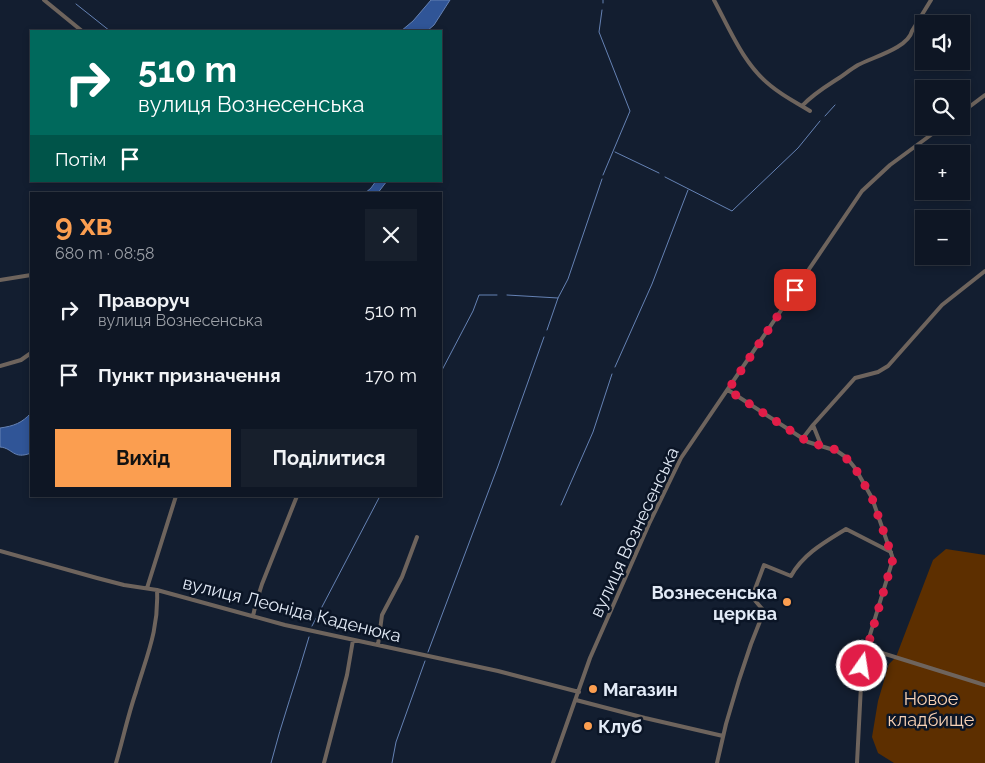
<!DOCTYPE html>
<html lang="uk">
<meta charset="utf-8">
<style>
body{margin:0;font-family:Raleway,sans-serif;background:#171f2c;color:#f1f3f6;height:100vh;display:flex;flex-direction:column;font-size:19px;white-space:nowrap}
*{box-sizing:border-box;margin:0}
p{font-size:16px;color:#9b9fa6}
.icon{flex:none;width:28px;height:28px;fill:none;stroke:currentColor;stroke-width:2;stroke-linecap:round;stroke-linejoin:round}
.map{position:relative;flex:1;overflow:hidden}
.side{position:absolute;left:30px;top:192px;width:412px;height:305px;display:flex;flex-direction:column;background:#0e1624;border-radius:0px;box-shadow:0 2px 8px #0003,0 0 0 1px #2e3541}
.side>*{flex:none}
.hud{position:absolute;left:30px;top:30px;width:412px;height:152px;border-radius:0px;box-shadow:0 2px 8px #0003,0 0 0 1px #2e3541;background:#00695c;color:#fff;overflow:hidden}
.tools{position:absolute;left:915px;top:15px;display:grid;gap:10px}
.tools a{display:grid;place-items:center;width:55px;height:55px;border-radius:0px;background:#0e1624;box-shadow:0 2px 8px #0003,0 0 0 1px #2e3541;font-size:25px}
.pin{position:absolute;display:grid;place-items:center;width:42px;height:42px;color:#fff;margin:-21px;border-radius:10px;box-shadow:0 2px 8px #0006}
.me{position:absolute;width:55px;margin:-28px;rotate:13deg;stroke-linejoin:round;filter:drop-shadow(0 0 4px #0008)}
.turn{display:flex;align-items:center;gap:18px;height:105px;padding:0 25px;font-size:22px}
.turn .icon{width:65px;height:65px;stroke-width:2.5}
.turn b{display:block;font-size:35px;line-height:42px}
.then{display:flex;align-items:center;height:48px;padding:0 25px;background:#0003;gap:10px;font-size:19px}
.round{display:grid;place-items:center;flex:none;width:52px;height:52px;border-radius:0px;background:#171f2c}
.overview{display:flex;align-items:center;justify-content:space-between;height:85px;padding:0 25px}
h1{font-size:30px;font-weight:700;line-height:38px;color:#fb9e50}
.action{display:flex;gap:10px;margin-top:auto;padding:10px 25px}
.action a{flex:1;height:58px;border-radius:0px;background:#fb9e50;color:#111;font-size:20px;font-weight:700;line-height:58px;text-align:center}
.action a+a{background:#171f2c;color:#f1f3f6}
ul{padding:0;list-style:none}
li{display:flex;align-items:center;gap:15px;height:65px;padding:0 25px}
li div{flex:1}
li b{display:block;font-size:19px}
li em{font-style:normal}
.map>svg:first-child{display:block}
.green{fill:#5d2f00}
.water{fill:#305597;stroke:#6582b4}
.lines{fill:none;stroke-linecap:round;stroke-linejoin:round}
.stream{stroke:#6582b4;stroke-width:1}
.minor{stroke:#6e645d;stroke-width:4}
.route{stroke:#e11d48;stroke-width:9;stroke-dasharray:0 16.2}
.poi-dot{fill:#fb9e50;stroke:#0b1526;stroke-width:2}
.labels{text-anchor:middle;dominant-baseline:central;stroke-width:5;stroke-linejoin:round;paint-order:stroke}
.street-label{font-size:18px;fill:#e2eaf6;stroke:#0b1526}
.poi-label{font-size:18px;font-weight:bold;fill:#e2eaf6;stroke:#0b1526;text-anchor:start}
.park-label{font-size:18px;fill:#f8d1b4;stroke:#0b1526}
</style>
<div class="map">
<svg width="985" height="763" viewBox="0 0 985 763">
<rect width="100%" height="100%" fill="#131e30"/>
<path class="green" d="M946,549L985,555V763H894L878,753L872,737L878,701L889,664L896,657L933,560Z"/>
<path class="water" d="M431,0H450L434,25L427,31H401L413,21Z
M376,181H387L377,194H364L371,188Z
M31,413V453C13,460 13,448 0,447V428C14,426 22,423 31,413Z"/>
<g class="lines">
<path class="stream" d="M603,3V0
M76,4L110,31
M602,10L599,32L630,111L603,175
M825,116L835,105
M615,152L659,173
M665,177L732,211L798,148L820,121
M507,295L558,298
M547,330L558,298L568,279L602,179
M615,367L652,284L688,190
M441,372L473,311L479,295H497
M561,505L593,432L612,374
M312,626L380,496
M428,652L498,466L544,337
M271,763C282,720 297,679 309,637
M392,763L396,742L425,661"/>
<path class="minor" d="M44,0L82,31
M714,0C730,30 744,65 771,86C783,96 797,103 810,111
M802,106C813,94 825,87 839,78C845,74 851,69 858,65C873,57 908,48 912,31L931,0
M961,113L985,95
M0,280L31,275
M0,366L21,360L31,353
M728,390L808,442L837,451L847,458L855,468L872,498L892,556L893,559L866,648L862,666L857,763
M803,438L813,425
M821,445L813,425L855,378L878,372L888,366L942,305L985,271
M0,551L97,578L124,585L157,590L285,625L498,671L579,692
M147,588L176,496
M253,616L256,603L262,584L297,496
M378,645L382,615L402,577L417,537
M866,648L985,685
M576,700L645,718L723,736
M116,763C123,739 128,715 136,692C147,655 159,629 157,590
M324,763L347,675L353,640
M553,763L590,658L649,524L681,458L862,191L890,165L943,126
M717,763L726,724L739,680L751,644L764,611L752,597L764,565L791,576C803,554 825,542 846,529L891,552"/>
</g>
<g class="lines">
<path class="route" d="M795,290L728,390L808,442L837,450L846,458L855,468L872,498L892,556L893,559L862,666"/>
</g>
<g class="poi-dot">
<circle cx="787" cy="602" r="5"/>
<circle cx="593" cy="689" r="5"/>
<circle cx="588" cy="726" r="5"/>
</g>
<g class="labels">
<g class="street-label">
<text transform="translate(634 532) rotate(-65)">вулиця Вознесенська</text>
<text transform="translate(292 609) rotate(14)">вулиця Леоніда Каденюка</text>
</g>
<g class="poi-label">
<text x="777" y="592" text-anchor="end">Вознесенська<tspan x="777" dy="21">церква</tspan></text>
<text x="603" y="689">Магазин</text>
<text x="598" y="726">Клуб</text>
</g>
<g class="park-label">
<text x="931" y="698">Новое<tspan x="931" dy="21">кладбище</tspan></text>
</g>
</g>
</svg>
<div class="tools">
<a><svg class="icon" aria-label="sound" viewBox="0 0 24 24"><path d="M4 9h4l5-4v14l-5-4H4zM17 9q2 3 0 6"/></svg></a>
<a><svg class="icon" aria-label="search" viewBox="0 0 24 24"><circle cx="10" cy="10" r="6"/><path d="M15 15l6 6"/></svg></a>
<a>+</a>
<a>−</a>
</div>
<div class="pin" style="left:795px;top:290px;background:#d93025"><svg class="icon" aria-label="arrive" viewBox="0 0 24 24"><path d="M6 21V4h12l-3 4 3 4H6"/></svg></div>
<svg class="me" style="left:862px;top:666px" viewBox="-20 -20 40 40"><circle r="17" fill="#e11d48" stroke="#fff" stroke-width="3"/><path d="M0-11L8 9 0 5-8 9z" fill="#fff"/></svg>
<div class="hud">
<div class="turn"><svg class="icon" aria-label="right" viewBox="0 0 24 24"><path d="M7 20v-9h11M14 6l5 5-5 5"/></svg><div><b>510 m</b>вулиця Вознесенська</div></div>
<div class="then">Потім<svg class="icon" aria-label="arrive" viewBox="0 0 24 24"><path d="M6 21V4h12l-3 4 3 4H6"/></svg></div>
</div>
<section class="side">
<div class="overview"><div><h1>9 хв</h1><p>680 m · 08:58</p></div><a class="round"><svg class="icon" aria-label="close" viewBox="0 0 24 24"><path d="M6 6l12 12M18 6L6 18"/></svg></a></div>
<ul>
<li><svg class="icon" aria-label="right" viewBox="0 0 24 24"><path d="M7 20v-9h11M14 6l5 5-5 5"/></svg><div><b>Праворуч</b><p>вулиця Вознесенська</p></div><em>510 m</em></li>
<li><svg class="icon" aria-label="arrive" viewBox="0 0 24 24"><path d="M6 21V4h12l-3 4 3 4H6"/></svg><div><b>Пункт призначення</b></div><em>170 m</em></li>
</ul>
<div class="action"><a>Вихід</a><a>Поділитися</a></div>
</section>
</div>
